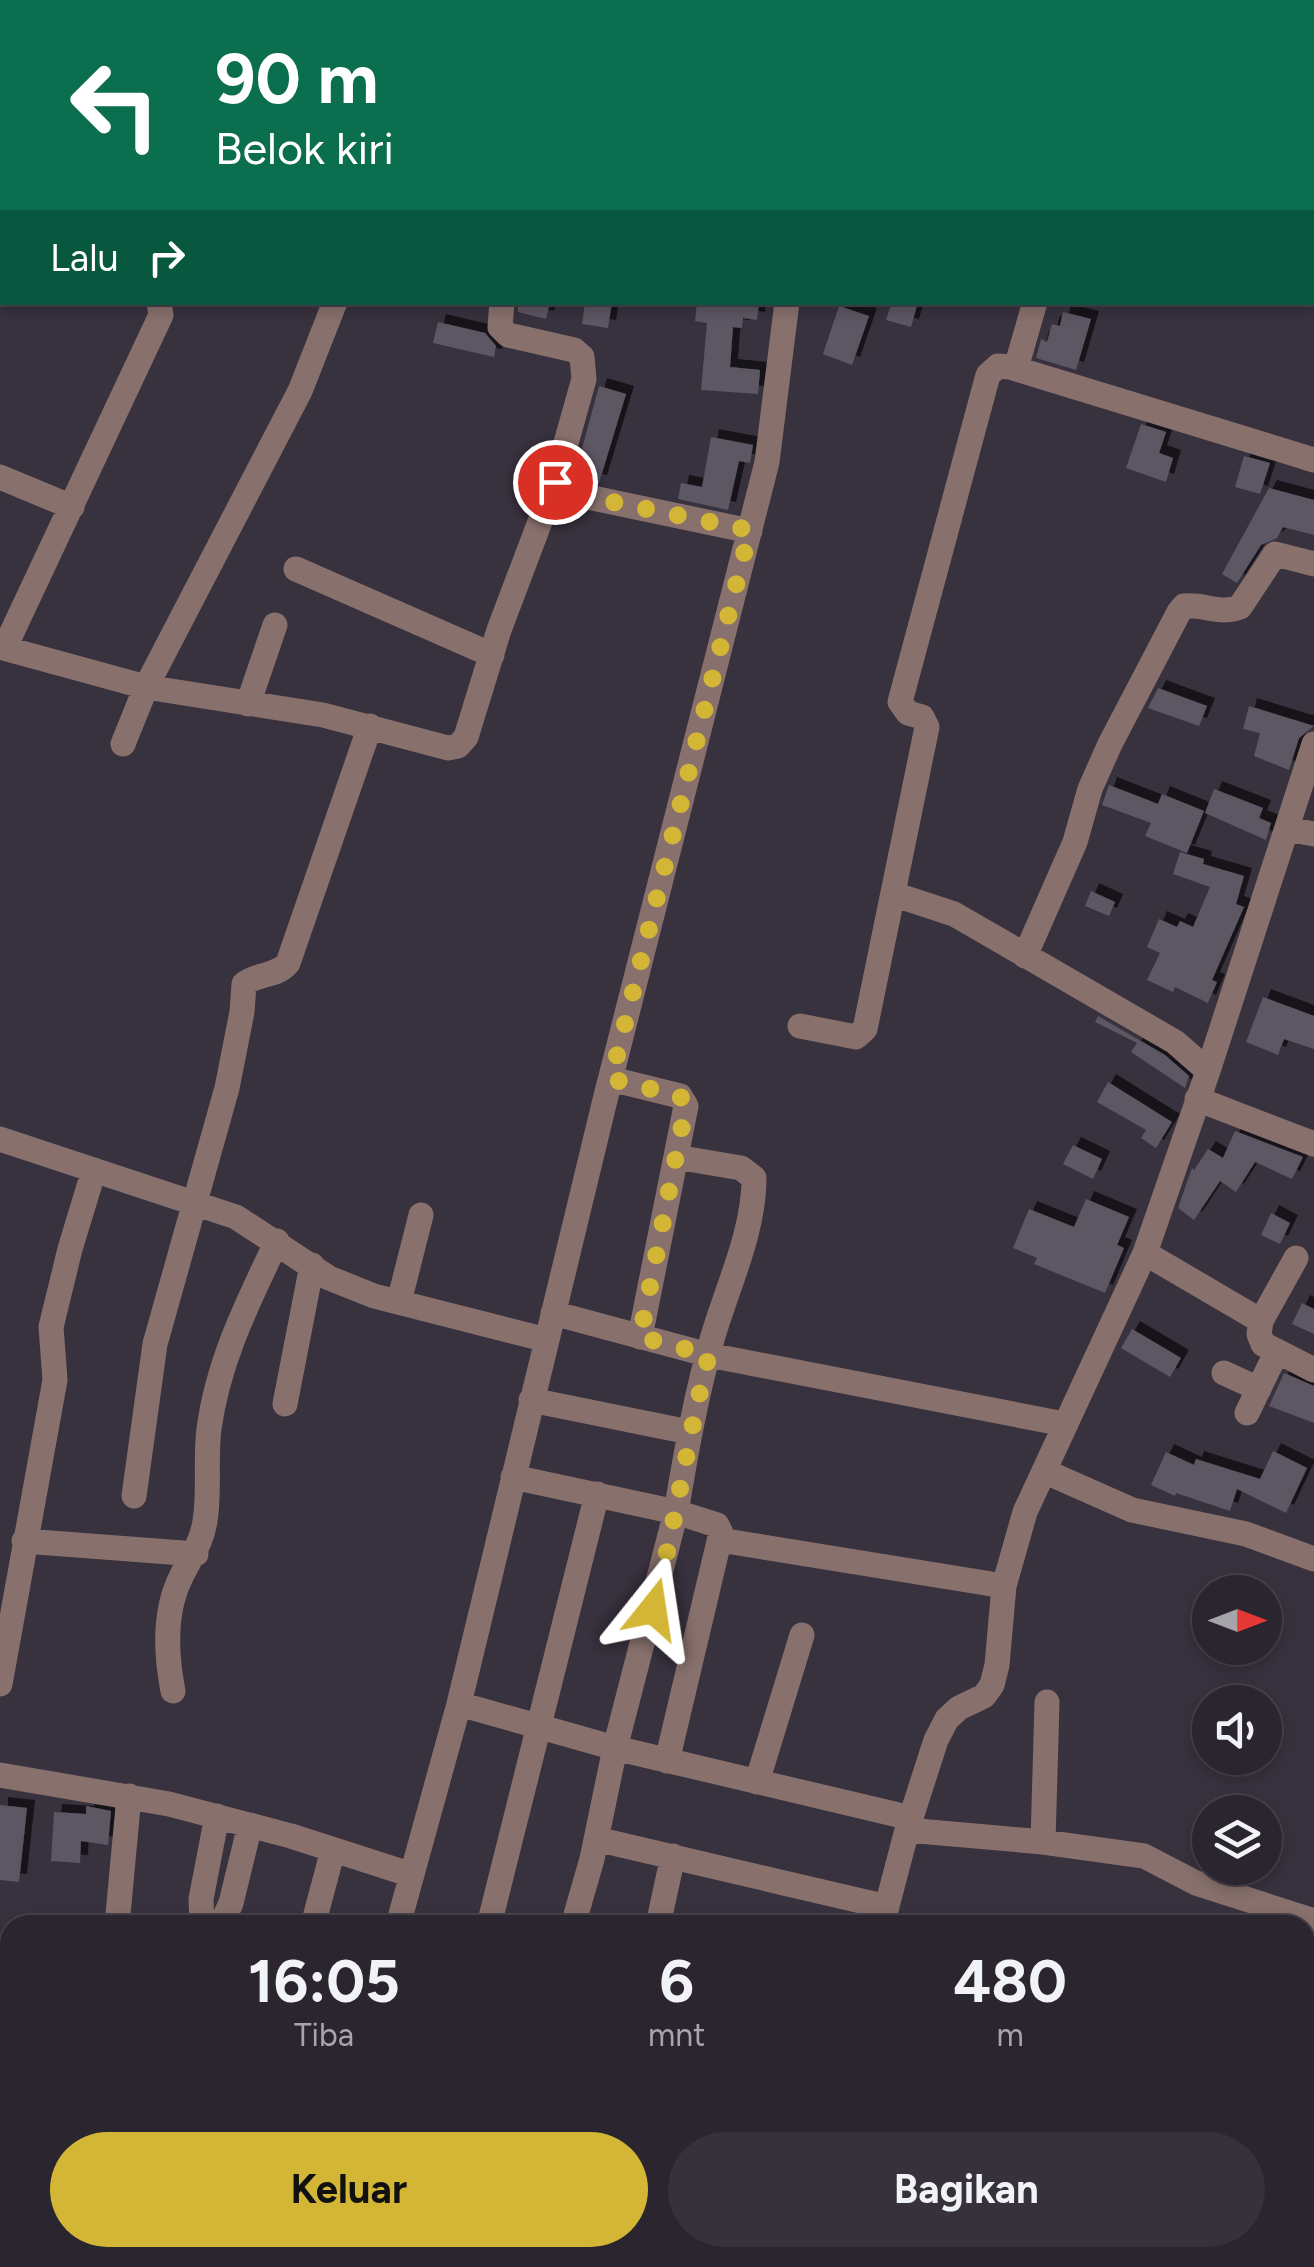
<!DOCTYPE html>
<html lang="id">
<style>
body{margin:0;font-family:Figtree,sans-serif;background:#36313a;color:#f1f3f6;height:100vh;display:flex;flex-direction:column;font-size:38px;white-space:nowrap}
*{box-sizing:border-box;margin:0}
p{font-size:32px;color:#a5a5aa}
.icon{flex:none;width:55px;height:55px;fill:none;stroke:currentColor;stroke-width:2;stroke-linecap:round;stroke-linejoin:round}
.map{position:relative;flex:1;overflow:hidden}
.side{position:absolute;left:0px;top:1915px;width:1315px;height:352px;display:flex;flex-direction:column;background:#2a252e;border-radius:30px 30px 0 0;box-shadow:0 5px 15px #0003,0 0 0 2px #46424a}
.side>*{flex:none}
.banner{position:absolute;left:0px;top:0px;width:1315px;height:305px;box-shadow:0 5px 15px #0003,0 0 0 2px #46424a;background:#0b6e4f;color:#fff;overflow:hidden}
.needle{width:65px;rotate:90deg}
.fabs{position:absolute;left:1192px;top:1575px;display:grid;gap:20px}
.fabs a{display:grid;place-items:center;width:90px;height:90px;border-radius:50%;background:#2a252e;box-shadow:0 5px 15px #0003,0 0 0 2px #46424a;font-size:50px}
.pin{position:absolute;display:grid;place-items:center;width:85px;height:85px;color:#fff;margin:-42px;border:5px solid #fff;border-radius:50%;box-shadow:0 2px 10px #0007}
.me{position:absolute;width:110px;margin:-55px;rotate:15deg;stroke-linejoin:round;filter:drop-shadow(0 0 8px #0008)}
.turn{display:flex;align-items:center;gap:35px;height:210px;padding:0 50px;font-size:45px}
.turn .icon{width:130px;height:130px;stroke-width:2.5}
.turn b{display:block;font-size:70px;line-height:85px}
.then{display:flex;align-items:center;height:95px;padding:0 50px;background:#0003;gap:20px;font-size:38px}
.eta{display:flex;justify-content:space-evenly;align-items:center;height:170px;text-align:center}
.eta b{font-size:60px;font-weight:700;line-height:70px}
.cta{display:flex;gap:20px;margin-top:auto;padding:20px 50px}
.cta a{flex:1;height:115px;border-radius:60px;background:#d3b635;color:#111;font-size:40px;font-weight:700;line-height:115px;text-align:center}
.cta a+a{background:#36313a;color:#f1f3f6}
.map>svg:first-child{display:block}
.building{fill:#5d5664;filter:url(#shadow)}
.lines{fill:none;stroke-linecap:round;stroke-linejoin:round}
.minor{stroke:#88716d;stroke-width:25}
.major{stroke:#dbada4;stroke-width:25}
.route{stroke:#d3b635;stroke-width:18;stroke-dasharray:0 32.4}
</style>
<div class="map">
<svg width="1314" height="2267" viewBox="0 0 1314 2267">
<defs>
<filter id="shadow"><feDropShadow dx="8" dy="-8" stdDeviation="0" flood-color="#0009"/></filter>
</defs>
<rect width="100%" height="100%" fill="#38313e"/>
<path class="building" d="M518,302H550L546,319L518,312Z
M585,302H612L608,328L582,324Z
M697,302L759,303L757,320L743,318L742,328L733,327L730,367L760,370L758,394L701,390L707,323L695,321Z
M892,302H918L911,327L886,320Z
M839,306L869,316L852,365L823,354Z
M1063,312L1091,319L1076,370L1036,358L1041,339L1047,342L1052,324L1060,326Z
M438,322L485,333L496,346L494,357L433,343Z
M599,386L626,394L599,483L574,478Z
M1141,424L1166,432L1159,453L1173,458L1166,482L1126,468Z
M711,437L753,445L750,463L739,461L728,510L678,499L681,483L702,487Z
M1244,456L1270,463L1260,494L1235,487Z
M1269,488L1314,500V535L1283,527L1277,538L1261,545L1237,583L1222,574Z
M1158,688L1207,706L1199,726L1148,708Z
M1249,706L1314,726L1299,738L1289,770L1254,756L1260,733L1243,729Z
M1109,785L1158,804L1162,794L1204,811L1187,853L1145,836L1151,823L1102,805Z
M1214,789L1263,808L1259,818L1271,823L1266,840L1205,813Z
M1180,852L1204,859L1203,864L1244,876L1236,904L1244,907L1212,980L1217,982L1208,1003L1175,987L1173,992L1147,980L1160,953L1147,947L1159,919L1177,927L1180,921L1193,927L1210,887L1173,874Z
M1091,891L1115,902L1109,916L1085,906Z
M1263,997L1314,1016V1049L1284,1039L1278,1055L1246,1042Z
M1098,1016L1165,1055L1189,1076L1185,1088L1131,1052L1137,1043L1095,1022Z
M1108,1082L1172,1122L1156,1148L1141,1138L1146,1130L1097,1102Z
M1235,1131L1303,1157L1292,1179L1255,1162L1236,1192L1220,1181L1194,1220L1178,1208L1192,1168L1194,1170L1208,1149L1223,1158Z
M1073,1145L1102,1159L1093,1179L1063,1164Z
M1086,1199L1129,1217L1117,1245L1124,1248L1105,1293L1034,1264L1037,1258L1013,1248L1029,1209L1074,1227Z
M1271,1213L1290,1223L1280,1244L1261,1235Z
M1302,1303L1314,1309V1334L1292,1324Z
M1132,1329L1181,1358L1170,1377L1121,1348Z
M1284,1373L1314,1386V1423L1269,1406Z
M1273,1451L1307,1468L1286,1513L1237,1489L1230,1511L1176,1493L1175,1496L1151,1485L1166,1452L1194,1465L1196,1459L1260,1479Z
M0,1805L27,1808L19,1882L0,1880Z
M86,1806L111,1811L108,1845L81,1841L80,1863L51,1861L54,1812L86,1814Z"/>
<g class="lines">
<path class="minor" d="M211,2L212,0
M414,2L415,0
M1182,2L1183,0
M0,12L2,14
M502,302L500,327L508,335L574,350L582,357L584,379L555,482L564,492L750,531
M1016,368L1035,302
M0,477L72,507
M296,569L492,655
M0,647L146,687L323,715L448,748L458,746L466,737L499,630L555,482
M5,647L161,315L159,302
M248,704L275,625
M123,744L146,687L300,391L335,302
M1287,829L1314,834
M893,894L954,914L1175,1042L1208,1071
M1025,956L1075,842L1090,789L1110,744L1179,612L1184,606C1205,604 1220,615 1240,607L1275,554L1314,564
M800,1026L856,1037L865,1029L927,727L922,717L908,713L900,702L988,375L998,366L1010,367L1314,460
M611,1079L680,1096L686,1106L640,1337
M1197,1099L1314,1144
M0,1139L236,1217L329,1278L374,1296L547,1340
M1145,1253L1261,1321L1296,1258
M399,1302L421,1215
M553,1313L709,1355L1064,1424
M1261,1321L1259,1334L1263,1344L1314,1370
M1224,1373L1259,1389
M531,1400L689,1432
M285,1404L312,1265
M1247,1413L1277,1351
M1044,1471L1132,1510L1246,1534L1314,1559
M513,1477L676,1512L615,1748L592,1859L573,1925
M134,1496L155,1344L227,1088L242,1012L244,984C257,973 277,977 288,963L370,726
M720,1540L1004,1586
M24,1541L196,1554
M0,1684L55,1380L51,1327L70,1249L94,1170
M173,1691C166,1655 164,1611 181,1577C190,1558 202,1543 205,1521C210,1491 205,1459 209,1429C218,1361 248,1302 277,1241
M459,1704L615,1748L911,1818
M667,1761L721,1533L717,1525L676,1512C686,1453 696,1394 713,1336C728,1285 754,1232 754,1178L741,1168L676,1157
M0,1775L169,1804L291,1836L412,1875
M757,1782L802,1635
M907,1830L1043,1842L1144,1856L1196,1883L1314,1921
M596,1839L887,1907
M1043,1842L1047,1702
M117,1925L129,1796
M202,1925L201,1899L217,1816
M221,1925L231,1903L250,1825
M313,1925L333,1850
M398,1925L459,1704L605,1100L767,462L787,302
M489,1925L597,1494
M658,1925L673,1856
M882,1925L907,1830L936,1740L947,1719L959,1708L984,1696L992,1685L997,1665L1004,1586L1025,1512L1145,1253L1208,1071L1314,744
M220,2258L230,2267
M954,2258V2267
M312,2267L314,2258
M407,2267L409,2258
M502,2267L504,2258
M592,2267L594,2258
M619,2267V2258
M820,2267L821,2258"/>
<path class="major" d="M867,0L873,2
M1312,196L1314,197"/>
</g>
<g class="lines">
<path class="route" d="M555,482L564,492L750,530L611,1079L680,1096L686,1106L640,1337L709,1355C687,1439 676,1525 653,1609"/>
</g>
</svg>
<div class="fabs">
<a><svg class="needle" viewBox="-14 -14 28 28"><path d="M0-13l5 13h-10z" fill="#e53935"/><path d="M0 13l5-13h-10z" fill="#a5a5aa"/></svg></a>
<a><svg class="icon" aria-label="sound" viewBox="0 0 24 24"><path d="M4 9h4l5-4v14l-5-4H4zM17 9q2 3 0 6"/></svg></a>
<a><svg class="icon" aria-label="layers" viewBox="0 0 24 24"><path d="M12 4l9 5-9 5-9-5zM3 14l9 5 9-5"/></svg></a>
</div>
<div class="pin" style="left:555px;top:482px;background:#d93025"><svg class="icon" aria-label="arrive" viewBox="0 0 24 24"><path d="M6 21V4h12l-3 4 3 4H6"/></svg></div>
<svg class="me" style="left:653px;top:1609px" viewBox="-20 -20 40 40"><path d="M0-17L14 15 0 8-14 15z" fill="#d3b635" stroke="#fff" stroke-width="4"/></svg>
<div class="banner">
<div class="turn"><svg class="icon" aria-label="left" viewBox="0 0 24 24"><path d="M17 20v-9H6M10 6l-5 5 5 5"/></svg><div><b>90 m</b>Belok kiri</div></div>
<div class="then">Lalu<svg class="icon" aria-label="right" viewBox="0 0 24 24"><path d="M7 20v-9h11M14 6l5 5-5 5"/></svg></div>
</div>
<section class="side">
<div class="eta">
<div><b>16:05</b><p>Tiba</p></div>
<div><b>6</b><p>mnt</p></div>
<div><b>480</b><p>m</p></div>
</div>
<div class="cta"><a>Keluar</a><a>Bagikan</a></div>
</section>
</div>
